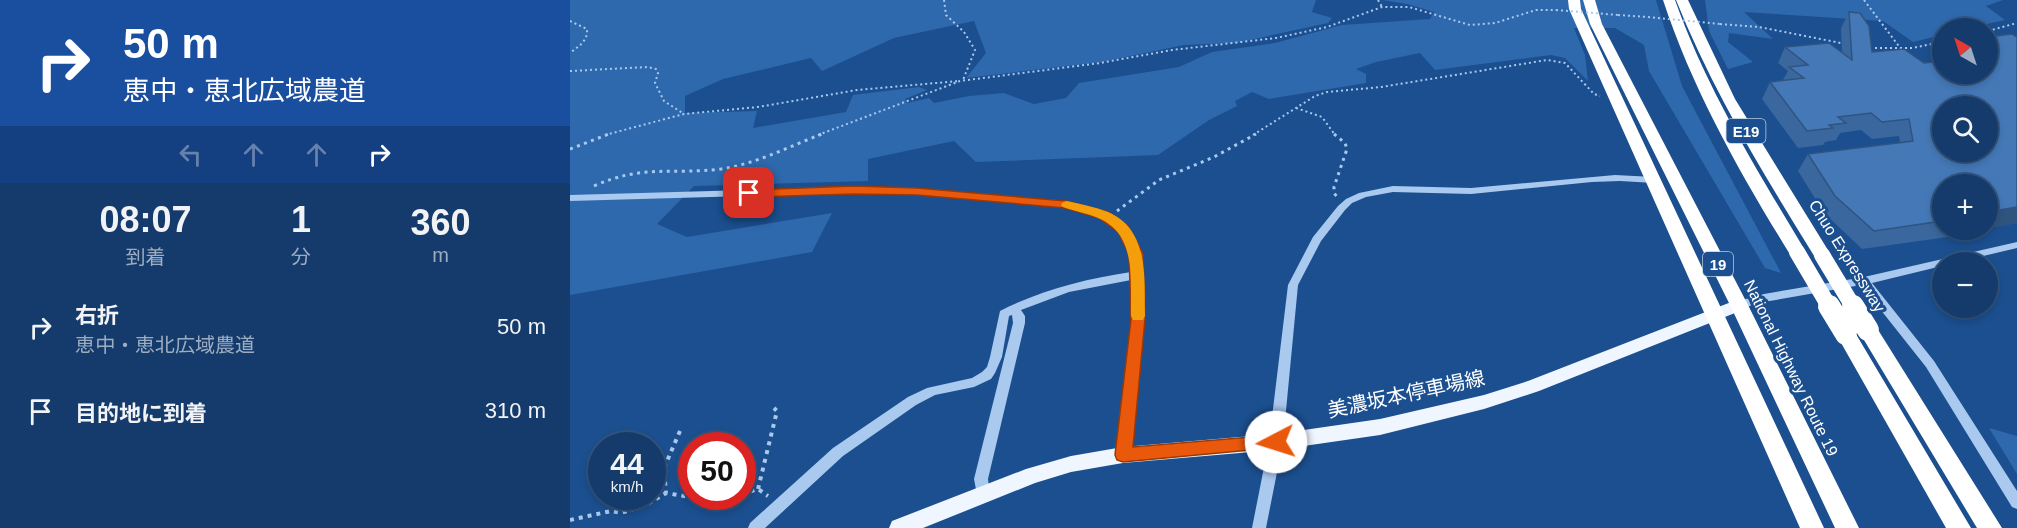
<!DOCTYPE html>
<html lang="ja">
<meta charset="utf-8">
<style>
body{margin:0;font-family:Arial,"Noto Sans JP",sans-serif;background:#214673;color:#f1f3f6;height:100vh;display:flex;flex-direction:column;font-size:22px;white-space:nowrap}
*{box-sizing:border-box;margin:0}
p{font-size:20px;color:#9dadc1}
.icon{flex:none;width:33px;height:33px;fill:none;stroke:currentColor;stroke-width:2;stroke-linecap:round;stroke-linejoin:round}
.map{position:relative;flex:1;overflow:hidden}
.drawer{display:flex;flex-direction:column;background:#143b6b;width:570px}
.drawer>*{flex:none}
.banner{background:#1a4fa0;color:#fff;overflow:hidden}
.needle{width:39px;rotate:321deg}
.controls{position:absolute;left:1362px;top:18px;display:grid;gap:12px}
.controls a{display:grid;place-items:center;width:66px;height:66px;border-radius:50%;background:#143b6b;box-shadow:0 3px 9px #0003,0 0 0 2px #33557e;font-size:30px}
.speed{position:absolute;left:18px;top:432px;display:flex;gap:12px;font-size:30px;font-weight:700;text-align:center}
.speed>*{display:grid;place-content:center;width:78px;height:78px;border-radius:50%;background:#143b6b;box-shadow:0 3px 9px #0003,0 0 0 2px #33557e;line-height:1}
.speed small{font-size:15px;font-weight:400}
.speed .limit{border:9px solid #d22;background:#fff;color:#111}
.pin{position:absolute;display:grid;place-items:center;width:51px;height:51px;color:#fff;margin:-26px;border-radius:12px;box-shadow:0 3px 9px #0006}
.me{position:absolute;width:66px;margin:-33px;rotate:265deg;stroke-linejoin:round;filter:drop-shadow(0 0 4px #0008)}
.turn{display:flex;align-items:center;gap:21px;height:126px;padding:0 24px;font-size:27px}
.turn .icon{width:78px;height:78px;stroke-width:2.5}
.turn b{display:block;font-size:42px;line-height:51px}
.lanes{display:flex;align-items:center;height:57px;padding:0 24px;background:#0003;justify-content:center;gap:30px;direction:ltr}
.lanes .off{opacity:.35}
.eta{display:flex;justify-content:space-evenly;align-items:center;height:102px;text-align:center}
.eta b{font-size:36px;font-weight:600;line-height:42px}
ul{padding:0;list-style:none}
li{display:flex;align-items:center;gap:18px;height:84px;padding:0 24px}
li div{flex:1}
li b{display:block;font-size:22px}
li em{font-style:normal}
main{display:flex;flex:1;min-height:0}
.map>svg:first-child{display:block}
.green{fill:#2e69ad}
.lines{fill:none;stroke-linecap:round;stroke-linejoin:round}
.path-far2{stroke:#a9c9ee;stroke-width:2;stroke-dasharray:2 3;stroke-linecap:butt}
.path-far1{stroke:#a9c9ee;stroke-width:3;stroke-dasharray:3 4.5;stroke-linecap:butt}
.path{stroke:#a9c9ee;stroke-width:4;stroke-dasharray:4 5;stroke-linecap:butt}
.minor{fill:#a9c9ee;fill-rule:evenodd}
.major{fill:#f0f6ff;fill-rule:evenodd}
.highway{fill:#fff;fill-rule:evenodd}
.path-bridge{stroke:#a9c9ee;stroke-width:2;stroke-dasharray:2 3;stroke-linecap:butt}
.highway-bridge-far1{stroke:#fff;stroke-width:16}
.highway-bridge{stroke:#fff;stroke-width:22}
.wall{fill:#3a679d}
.shaded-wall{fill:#305480}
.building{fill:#4478b7;stroke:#305480;stroke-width:1.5;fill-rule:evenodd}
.route{fill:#ea580c;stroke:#983908;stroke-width:1.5}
.slow{fill:#f59e0b}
.labels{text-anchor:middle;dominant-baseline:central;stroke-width:6;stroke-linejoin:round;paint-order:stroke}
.shield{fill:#1b4f8f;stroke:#bbcadd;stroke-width:1.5}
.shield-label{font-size:15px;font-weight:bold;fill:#fff}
.street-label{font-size:16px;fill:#fff;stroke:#1b4f8f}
.near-street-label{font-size:20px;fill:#fff;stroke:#1b4f8f}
</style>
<main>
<section class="drawer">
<div class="banner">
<div class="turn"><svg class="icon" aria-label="right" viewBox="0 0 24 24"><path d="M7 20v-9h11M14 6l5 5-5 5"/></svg><div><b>50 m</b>恵中・恵北広域農道</div></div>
<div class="lanes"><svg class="icon off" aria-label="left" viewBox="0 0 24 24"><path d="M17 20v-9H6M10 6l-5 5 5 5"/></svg><svg class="icon off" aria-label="ahead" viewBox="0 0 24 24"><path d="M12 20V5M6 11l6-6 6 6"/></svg><svg class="icon off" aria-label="ahead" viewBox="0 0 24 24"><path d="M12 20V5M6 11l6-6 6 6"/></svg><svg class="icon" aria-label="right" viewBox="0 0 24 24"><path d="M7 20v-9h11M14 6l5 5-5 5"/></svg></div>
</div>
<div class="eta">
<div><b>08:07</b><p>到着</p></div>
<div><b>1</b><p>分</p></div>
<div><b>360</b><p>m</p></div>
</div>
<ul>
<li><svg class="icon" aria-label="right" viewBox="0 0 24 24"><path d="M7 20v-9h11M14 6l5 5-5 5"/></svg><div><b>右折</b><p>恵中・恵北広域農道</p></div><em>50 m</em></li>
<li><svg class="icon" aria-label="arrive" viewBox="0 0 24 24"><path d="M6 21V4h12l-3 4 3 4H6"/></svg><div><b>目的地に到着</b></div><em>310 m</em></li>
</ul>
</section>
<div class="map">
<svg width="1447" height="528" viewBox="0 0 1447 528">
<rect width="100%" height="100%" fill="#1b4f8f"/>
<path class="green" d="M0,0H746L742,12L762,18L758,23L666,43L614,45L532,62L396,78L416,53L404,21L324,38L252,71L241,58L153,79L115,96V113L187,111L183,128L276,112L283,95L349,87L357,90L335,99L337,103L359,98L364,103L399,96L434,93L464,104L496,98L509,83L609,67L642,52L705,43L772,25L860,19L864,12L837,4L812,0H1086L1112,86L1211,273L1195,268L1079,71L1074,45L1045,28H1004L1015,55L1018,81L995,58L981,55L865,70L850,53L806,62L786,69L796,74V83L699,99L682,92L665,101L667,106L639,120L588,155L406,162L384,141L298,159V181L124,186L87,224L117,237L262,213L242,252L0,295Z
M1135,0H1433L1416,6L1435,20L1399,28H1372V35L1343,42L1313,21L1174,12L1203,39L1159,33L1158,42L1183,62L1158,69L1139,31Z
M1419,428L1447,436V474Z"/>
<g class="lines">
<path class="path-far2" d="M374,0L376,15L394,32L405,50L393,80
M808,0L812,7
M1294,0L1331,49
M1048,15L1078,17
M0,21L17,29C18,41 9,46 0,53
M1150,24L1189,27L1276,44
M1418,31L1447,23
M1300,48H1342L1372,42
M0,71L78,67L86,69L88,73L85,83L94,101L114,114
M726,108L752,117L765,135
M35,135L114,114L188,107L287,90L389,81
M248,135L390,81L530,63L602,50L706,38L757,27L812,7H839L900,25L925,23L966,10H986
M683,135L745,96L757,92L811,87L977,60L995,63L1024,94L1030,96"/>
<path class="path-far1" d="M764,134L775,143L777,149L764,187V193L768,198
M0,149L39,134
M24,186C73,164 102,175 151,169C186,164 220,146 252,134
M547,211L589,180L644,157L686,134"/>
<path class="path" d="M110,431L94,468L96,493L125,498L149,496
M188,489L207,411L204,408
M172,494L188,489L198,496
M0,520L41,511L51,513L76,505L96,493"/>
<path class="minor" d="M1045,175L1084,177L1089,180L1084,183L1050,181L1022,182L901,194L823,192L796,197L782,203L775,210L751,241L728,285L713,442L696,528H682L699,442L718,285L743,237L768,206L776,199L789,193L823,186L901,188Z
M283,187L347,189L496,201L537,213L557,227L571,254L574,319L560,455L558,459L553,461L548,459L546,455L562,319L561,280L499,292L451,310L455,316V323L418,479L420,496L418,500L413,502L408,500L404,479L443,323L442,315L439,316L432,357L425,373L421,379L404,387L365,395L346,405L273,456L195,528H178L180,523L263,448L338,397L357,388L402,378L412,372L417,367L420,357L430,311C471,290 515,279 561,272V254L549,231L531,217L495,207L347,195L283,193L0,201V195Z
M1447,242V248L1388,262H1372V266L1302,283L1364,361L1447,491V509L1442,507L1356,367L1291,285L1194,302L1169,309L1165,308L1163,305L1165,302L1194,294L1294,277Z"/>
<path class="major" d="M1169,299L1175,301L1177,305L1175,309L969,391L914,409L810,435L706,450L553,463L501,472L465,483L353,528H319L322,521L456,469L501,456L553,447L706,434L810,419L914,395L958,381Z"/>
<path class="highway" d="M998,0H1010L1011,9L1254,528H1230L999,9Z
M1013,0H1025L1032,24L1178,305L1289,528H1265L1160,305L1020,24Z
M1093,0H1105C1137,90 1187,170 1236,252L1233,256H1221C1171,175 1123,91 1093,0Z
M1106,0H1118L1165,99L1261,255L1258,259H1246C1194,175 1143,92 1106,0Z
M1298,323L1305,325L1432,528H1407L1288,330L1291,325Z
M1276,327L1283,329L1401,528H1376L1266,334L1269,329Z"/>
<path class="path-bridge" d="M986,10L1048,15
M1078,17L1150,24"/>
<path class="highway-bridge-far1" d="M1227,252L1260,308
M1252,255L1284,308"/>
<path class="highway-bridge" d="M1259,306L1276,334
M1283,306L1298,330"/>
</g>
<path class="wall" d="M1279,12L1302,52L1354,63L1368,61L1365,59L1372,47V74L1447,223L1418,228V184H1372V230H1406L1387,232L1385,236L1292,249L1254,213L1228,171L1238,154L1330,143L1329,136L1302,139L1291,130L1270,133L1266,140L1255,142L1253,145L1228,148L1192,99L1200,82L1213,80L1218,71L1208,63L1215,47L1272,53L1271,28Z"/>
<path class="shaded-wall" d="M1447,207V223L1418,228V212Z
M1389,230H1406L1387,232Z"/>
<path class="building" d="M1279,12L1290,13L1299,26L1302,52L1334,49L1354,63L1372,61V74H1418V37L1442,34L1447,37V207L1418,212V184H1372V221L1304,231L1265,196L1238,154L1343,141L1339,119L1312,122L1301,113L1268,117L1276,123L1259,125L1263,128L1237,131L1200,82L1234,78L1219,67L1238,65L1215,47L1259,43L1282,60ZM1372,106H1418V152H1372Z"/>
<path class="route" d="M284,186L347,188L496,201L538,212L558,226L573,254L575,319L563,447L706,435L712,437L714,442L712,447L553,462L547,460L545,455L561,319L559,254L548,232L529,218L495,208L347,195L284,194L179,197L173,193L179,190Z"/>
<path class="slow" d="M497,201C510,204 525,207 538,212C580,230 574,279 575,316L573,320H563L561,316C560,282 568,234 528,218C517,213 504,211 493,207L491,205L493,202Z"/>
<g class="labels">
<g class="shield">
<rect x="1156.5" y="119" width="39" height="24" rx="4.5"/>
<rect x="1133" y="252" width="30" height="24" rx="4.5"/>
</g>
<g class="shield-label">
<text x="1176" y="131">E19</text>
<text x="1148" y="264">19</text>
</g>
<g class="street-label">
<text transform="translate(1277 256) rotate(58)">Chuo Expressway</text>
<text transform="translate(1221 368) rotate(64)">National Highway Route 19</text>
</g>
<g class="near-street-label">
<text transform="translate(836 394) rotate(-12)">美濃坂本停車場線</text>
</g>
</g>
</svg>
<div class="controls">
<a><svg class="needle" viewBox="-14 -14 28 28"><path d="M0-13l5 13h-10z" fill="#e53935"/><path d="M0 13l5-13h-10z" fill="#9dadc1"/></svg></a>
<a><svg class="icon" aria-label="search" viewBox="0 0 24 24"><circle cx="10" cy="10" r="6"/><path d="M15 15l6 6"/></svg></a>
<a>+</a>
<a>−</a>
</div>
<div class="speed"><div>44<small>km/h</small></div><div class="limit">50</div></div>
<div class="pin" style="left:179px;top:193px;background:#d93025"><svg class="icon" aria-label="arrive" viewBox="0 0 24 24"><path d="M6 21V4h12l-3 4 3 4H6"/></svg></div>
<svg class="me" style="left:706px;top:442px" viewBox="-20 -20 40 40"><circle r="19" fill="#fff"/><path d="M0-13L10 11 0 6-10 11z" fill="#ea580c"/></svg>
</div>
</main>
